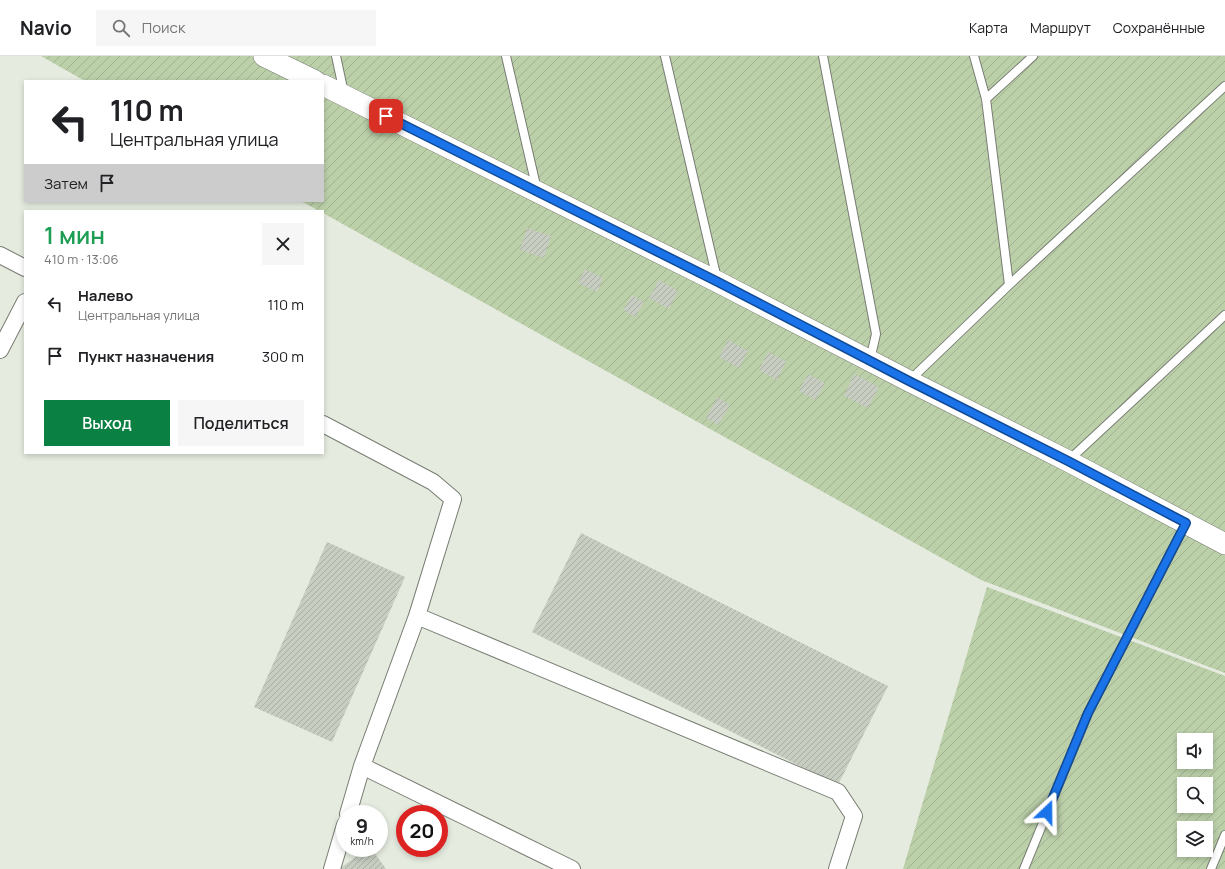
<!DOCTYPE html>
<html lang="ru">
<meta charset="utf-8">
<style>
body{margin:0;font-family:Manrope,sans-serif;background:#f6f6f6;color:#202124;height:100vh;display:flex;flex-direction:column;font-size:15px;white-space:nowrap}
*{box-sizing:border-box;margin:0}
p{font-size:13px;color:#757577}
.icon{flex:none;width:22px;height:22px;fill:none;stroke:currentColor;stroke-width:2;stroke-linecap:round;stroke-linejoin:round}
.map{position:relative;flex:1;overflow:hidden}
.details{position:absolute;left:24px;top:154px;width:300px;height:244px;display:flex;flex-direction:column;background:#fff;border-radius:0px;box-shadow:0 2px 6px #0003}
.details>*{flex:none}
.guide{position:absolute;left:24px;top:24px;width:300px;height:122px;border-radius:0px;box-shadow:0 2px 6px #0003;background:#fff;color:#202124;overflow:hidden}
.tools{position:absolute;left:1177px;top:677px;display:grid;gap:8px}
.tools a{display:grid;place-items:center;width:36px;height:36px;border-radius:0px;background:#fff;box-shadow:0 2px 6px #0003;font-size:20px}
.speed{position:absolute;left:336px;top:749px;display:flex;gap:8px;font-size:20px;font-weight:700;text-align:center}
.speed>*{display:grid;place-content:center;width:52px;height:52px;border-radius:50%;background:#fff;box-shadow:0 2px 6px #0003;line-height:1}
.speed small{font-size:10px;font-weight:400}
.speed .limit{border:6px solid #d22;background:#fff;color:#111}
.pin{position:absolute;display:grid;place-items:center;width:34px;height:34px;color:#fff;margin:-17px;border-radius:8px;box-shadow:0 2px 6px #0006}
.me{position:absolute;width:44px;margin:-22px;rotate:23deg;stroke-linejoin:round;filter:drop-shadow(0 0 3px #0008)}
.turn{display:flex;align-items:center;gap:14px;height:84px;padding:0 20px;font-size:18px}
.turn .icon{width:52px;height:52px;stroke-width:2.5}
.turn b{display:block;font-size:28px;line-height:34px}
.then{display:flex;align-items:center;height:38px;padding:0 20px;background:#0003;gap:8px;font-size:15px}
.round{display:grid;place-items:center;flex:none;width:42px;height:42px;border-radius:0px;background:#f6f6f6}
.summary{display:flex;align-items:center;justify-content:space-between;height:68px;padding:0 20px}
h1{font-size:24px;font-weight:600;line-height:30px;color:#1e9e55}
.action{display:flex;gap:8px;margin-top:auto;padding:8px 20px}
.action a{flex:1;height:46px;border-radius:0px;background:#0b8043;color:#fff;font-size:16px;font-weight:600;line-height:46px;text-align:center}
.action a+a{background:#f6f6f6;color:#202124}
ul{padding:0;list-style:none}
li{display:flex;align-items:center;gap:12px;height:52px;padding:0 20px}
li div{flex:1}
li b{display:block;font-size:15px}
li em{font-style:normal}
header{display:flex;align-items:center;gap:24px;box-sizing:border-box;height:56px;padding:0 20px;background:#fff;border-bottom:1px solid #e0e0e0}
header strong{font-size:19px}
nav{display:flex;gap:22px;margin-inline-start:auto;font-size:14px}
.search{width:280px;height:36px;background:#f6f6f6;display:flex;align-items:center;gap:10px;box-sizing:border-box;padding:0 14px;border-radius:0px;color:#757577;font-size:15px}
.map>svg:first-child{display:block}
.garden{fill:url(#garden-furrows);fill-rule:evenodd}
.building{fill:url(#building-hatch)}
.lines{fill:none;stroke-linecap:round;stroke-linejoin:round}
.service-casing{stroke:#787d73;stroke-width:10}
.minor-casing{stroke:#787d73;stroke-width:18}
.tertiary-casing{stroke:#787d73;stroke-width:22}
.service{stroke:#fff;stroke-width:8}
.minor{stroke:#fff;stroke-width:16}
.tertiary{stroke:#fff;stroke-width:21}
.route-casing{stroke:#114b97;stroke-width:10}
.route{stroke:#1a73e8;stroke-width:7}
</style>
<header>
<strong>Navio</strong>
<div class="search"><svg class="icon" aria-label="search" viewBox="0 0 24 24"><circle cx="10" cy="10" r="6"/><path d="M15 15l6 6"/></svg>Поиск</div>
<nav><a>Карта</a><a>Маршрут</a><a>Сохранённые</a></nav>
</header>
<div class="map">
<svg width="1225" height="813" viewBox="0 0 1225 813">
<defs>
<pattern id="garden-furrows" width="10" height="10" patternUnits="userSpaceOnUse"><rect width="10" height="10" fill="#bbcfa9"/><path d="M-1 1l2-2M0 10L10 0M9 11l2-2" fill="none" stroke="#a0b190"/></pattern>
<pattern id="building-hatch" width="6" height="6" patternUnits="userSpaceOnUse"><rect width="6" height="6" fill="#c7cdc1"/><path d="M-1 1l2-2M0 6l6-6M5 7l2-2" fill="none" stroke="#aaafa5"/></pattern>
</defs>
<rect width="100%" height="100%" fill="#e5ebdf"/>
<path class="garden" d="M41,0H1225V617L981,524L323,157V155H319L301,145H323V25H85Z
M987,531L1225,620V813H903ZM1184,684H1206V706H1184ZM1184,728H1206V750H1184ZM1184,772H1206V794H1184Z"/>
<path class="building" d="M527,172L551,180L544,202L520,194Z
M585,213L603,222L597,236L578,227Z
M659,224L678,235L669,253L649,242Z
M632,239L644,246L635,261L623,254Z
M728,284L748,295L739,312L719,301Z
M768,296L786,305L777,324L759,314Z
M808,318L825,327L816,344L799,335Z
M854,318L879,331L868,352L844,340Z
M718,341L730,349L718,369L706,362Z
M581,477L888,630L838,729L532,576Z
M327,486L405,521L332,686L254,651Z
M368,792H371L386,813H339Z"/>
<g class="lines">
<g class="service-casing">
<path id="service" d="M336,0L344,37
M506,0L537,134
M665,0L717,223
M823,0L876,278L870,304
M974,0L986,43L1009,229
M986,43L1033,0
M910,324L1009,229L1225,30
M1069,404L1225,259
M1024,813L1088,657L1186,467
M1211,813L1225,779"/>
</g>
<g class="minor-casing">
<path id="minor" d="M0,199L25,212
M0,294L25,246
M323,368L433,426L453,443L417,560L838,736L854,760L837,813
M362,710L572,813
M348,758L362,710L417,560
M332,813L345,769"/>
</g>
<g class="tertiary-casing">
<path id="tertiary" d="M264,0L315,25
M323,29L718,226L909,325L1068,405L1225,488"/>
</g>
<use href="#service" class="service"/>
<use href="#minor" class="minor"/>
<use href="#tertiary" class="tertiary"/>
</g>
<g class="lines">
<g class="route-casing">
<path id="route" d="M386,60L718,226L909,325L1068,405L1186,467L1088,657L1047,756"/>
</g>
<use href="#route" class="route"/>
</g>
</svg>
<div class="tools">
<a><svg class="icon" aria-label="sound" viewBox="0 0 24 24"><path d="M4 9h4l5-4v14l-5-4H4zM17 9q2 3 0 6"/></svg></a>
<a><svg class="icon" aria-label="search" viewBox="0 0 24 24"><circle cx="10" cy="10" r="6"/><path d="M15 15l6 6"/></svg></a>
<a><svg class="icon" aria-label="layers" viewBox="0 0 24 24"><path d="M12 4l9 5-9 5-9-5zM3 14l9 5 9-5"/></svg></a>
</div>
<div class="speed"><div>9<small>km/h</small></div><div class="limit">20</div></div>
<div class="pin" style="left:386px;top:60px;background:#d93025"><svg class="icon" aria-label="arrive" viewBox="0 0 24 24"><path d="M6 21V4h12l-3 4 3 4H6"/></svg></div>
<svg class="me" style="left:1047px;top:756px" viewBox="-20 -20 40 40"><path d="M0-17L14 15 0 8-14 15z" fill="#1a73e8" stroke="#fff" stroke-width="4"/></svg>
<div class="guide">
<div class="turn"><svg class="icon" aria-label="left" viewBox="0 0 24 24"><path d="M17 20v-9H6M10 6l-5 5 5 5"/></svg><div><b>110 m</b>Центральная улица</div></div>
<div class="then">Затем<svg class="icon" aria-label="arrive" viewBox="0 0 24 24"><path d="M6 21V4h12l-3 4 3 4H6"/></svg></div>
</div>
<section class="details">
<div class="summary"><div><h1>1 мин</h1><p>410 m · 13:06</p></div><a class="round"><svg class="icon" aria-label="close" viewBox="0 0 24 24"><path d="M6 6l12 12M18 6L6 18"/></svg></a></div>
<ul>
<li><svg class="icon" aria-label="left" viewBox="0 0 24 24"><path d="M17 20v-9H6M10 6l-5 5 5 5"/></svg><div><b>Налево</b><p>Центральная улица</p></div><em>110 m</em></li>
<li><svg class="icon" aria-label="arrive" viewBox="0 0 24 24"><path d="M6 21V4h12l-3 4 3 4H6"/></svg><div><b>Пункт назначения</b></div><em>300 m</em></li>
</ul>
<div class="action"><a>Выход</a><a>Поделиться</a></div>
</section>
</div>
